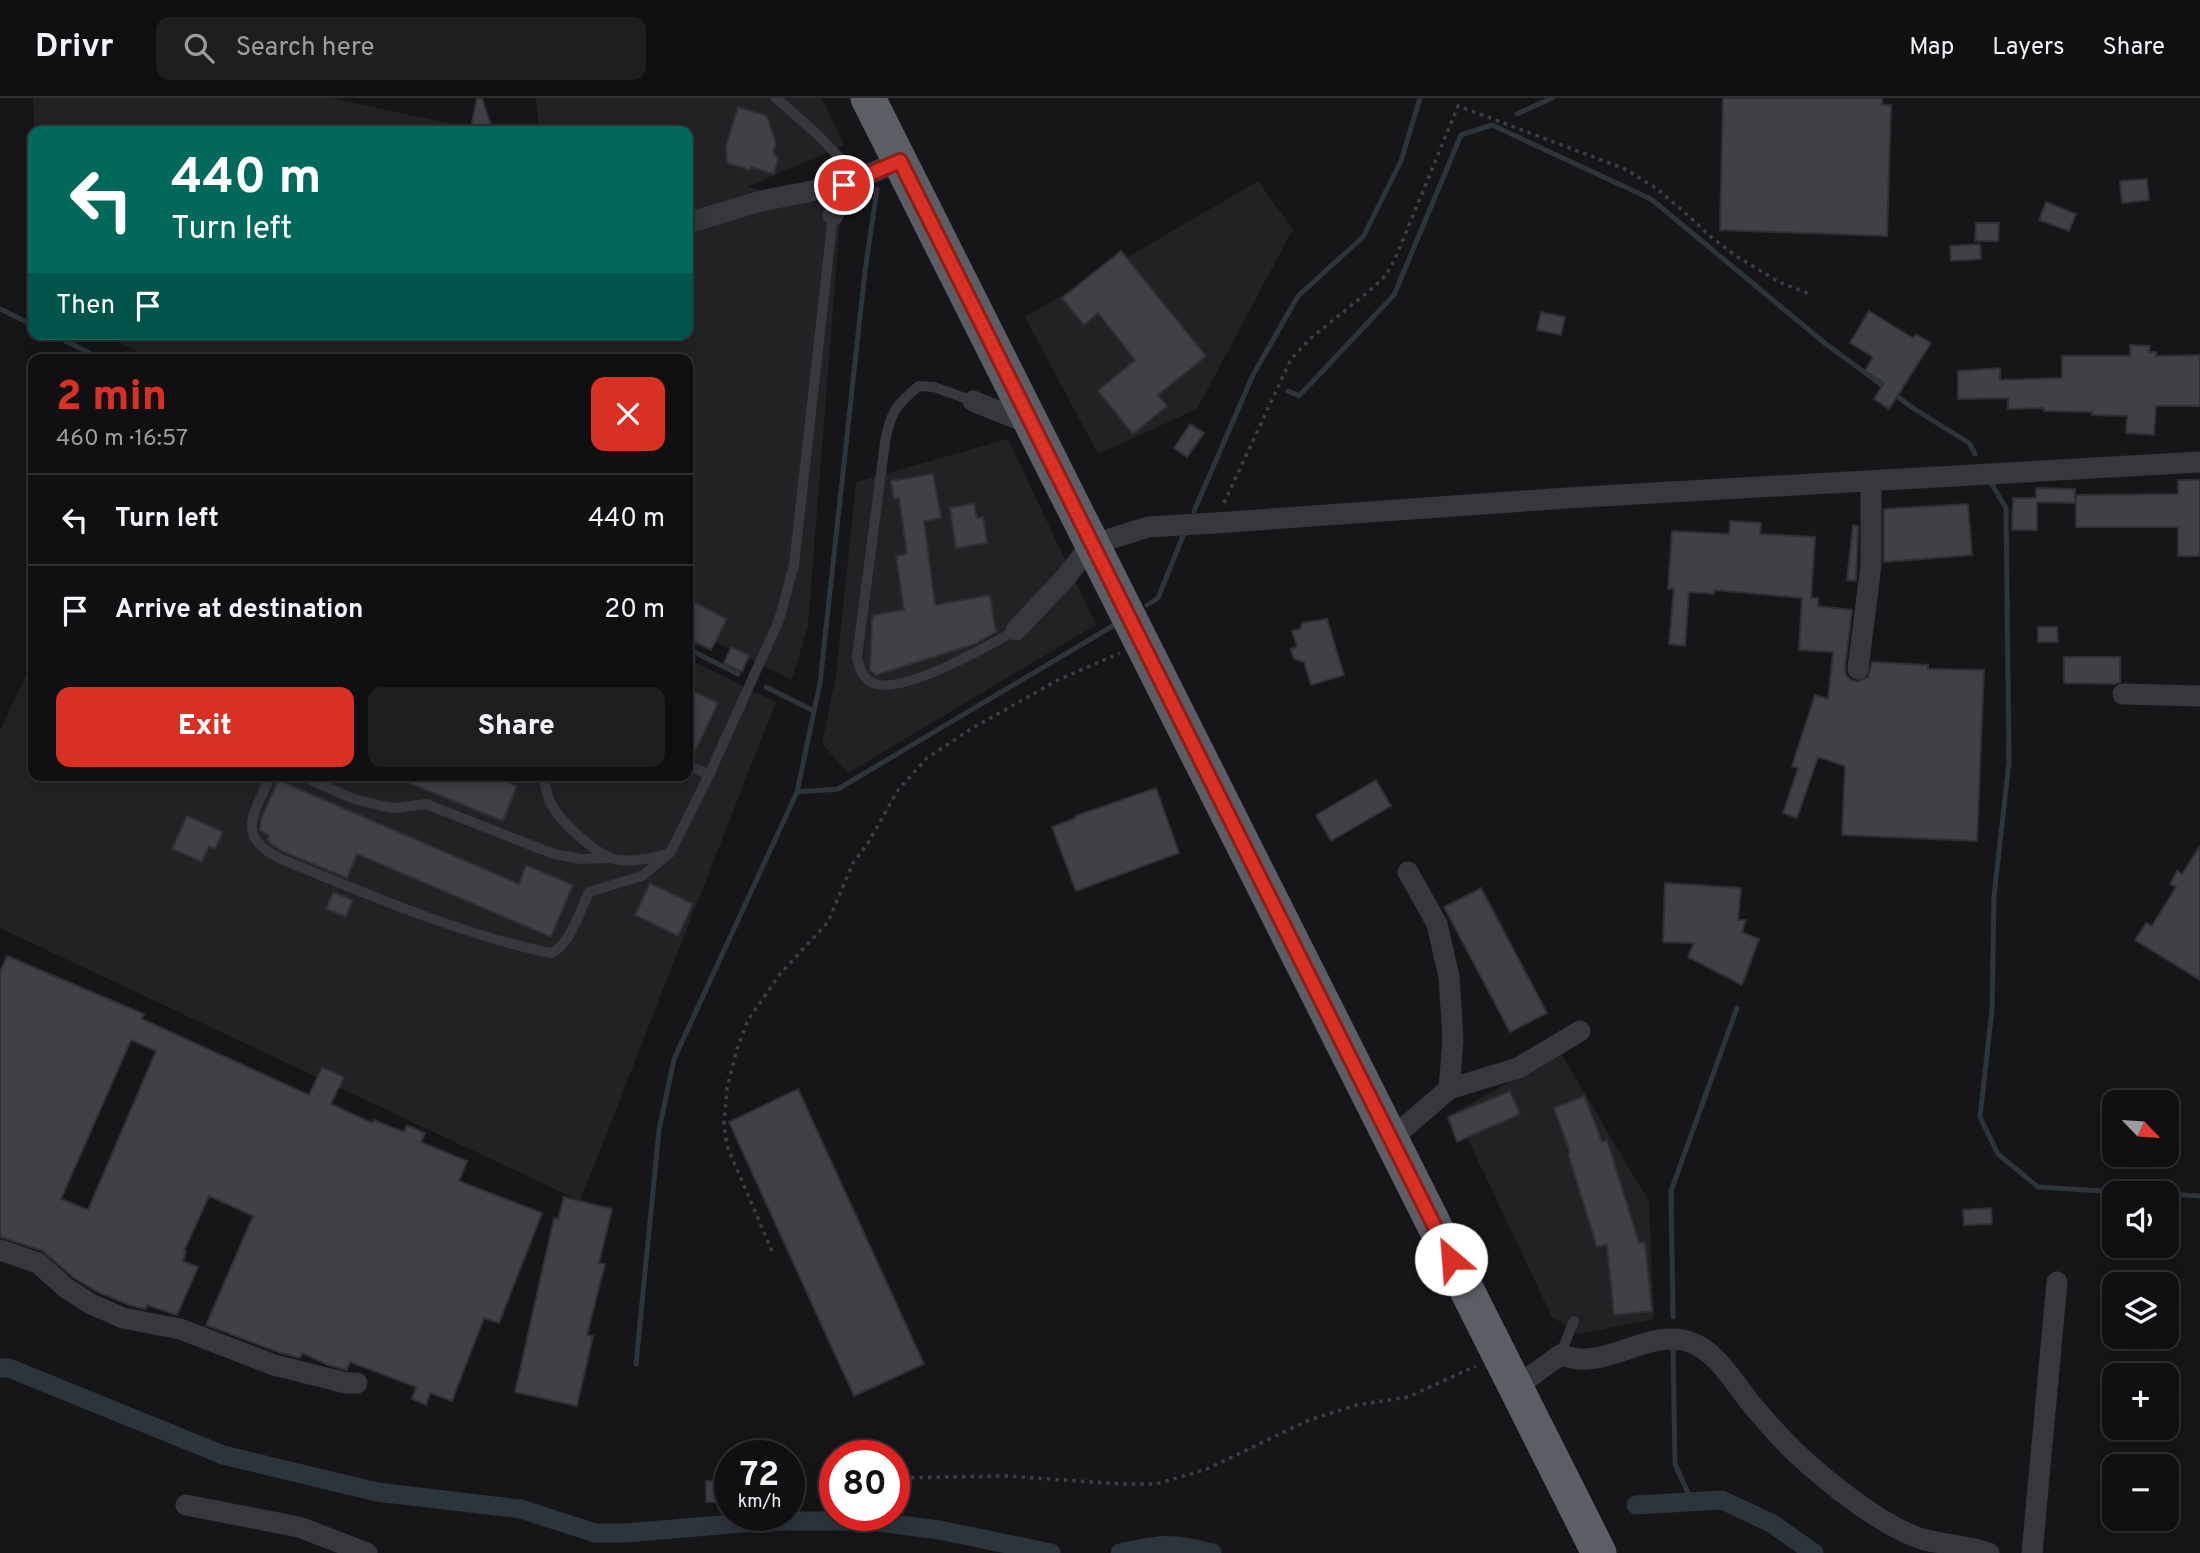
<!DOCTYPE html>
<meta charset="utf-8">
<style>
body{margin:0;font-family:Overpass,sans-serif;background:#1e1e20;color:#f1f3f6;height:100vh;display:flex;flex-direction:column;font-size:26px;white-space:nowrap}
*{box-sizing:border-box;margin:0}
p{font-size:23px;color:#9c9d9f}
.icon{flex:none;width:38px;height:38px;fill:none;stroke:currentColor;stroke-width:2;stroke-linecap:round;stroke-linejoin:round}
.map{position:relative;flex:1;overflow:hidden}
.details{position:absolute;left:28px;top:256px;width:665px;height:427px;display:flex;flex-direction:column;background:#101012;border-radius:14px;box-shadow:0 4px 18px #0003,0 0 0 2px #303032}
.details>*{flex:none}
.top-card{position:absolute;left:28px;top:28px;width:665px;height:214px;border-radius:14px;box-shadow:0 4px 18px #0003,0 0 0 2px #303032;background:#00695c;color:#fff;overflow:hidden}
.needle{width:46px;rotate:115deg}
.fabs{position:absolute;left:2102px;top:992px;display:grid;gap:14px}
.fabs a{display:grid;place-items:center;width:77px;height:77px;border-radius:14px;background:#101012;box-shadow:0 4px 18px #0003,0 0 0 2px #303032;font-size:35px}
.speed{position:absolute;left:714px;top:1342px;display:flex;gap:14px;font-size:35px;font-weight:700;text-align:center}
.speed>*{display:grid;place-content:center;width:91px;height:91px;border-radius:50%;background:#101012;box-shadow:0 4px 18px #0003,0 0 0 2px #303032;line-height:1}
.speed small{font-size:18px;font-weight:400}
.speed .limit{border:10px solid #d22;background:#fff;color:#111}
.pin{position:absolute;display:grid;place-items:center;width:60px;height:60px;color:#fff;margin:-30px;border:4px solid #fff;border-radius:50%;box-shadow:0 2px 7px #0007}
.me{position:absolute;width:77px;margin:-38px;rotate:333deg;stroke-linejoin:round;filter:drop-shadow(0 0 5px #0008)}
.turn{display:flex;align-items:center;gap:24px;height:147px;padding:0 28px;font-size:32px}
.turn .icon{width:91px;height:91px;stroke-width:2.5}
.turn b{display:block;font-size:49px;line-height:60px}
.then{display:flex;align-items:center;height:66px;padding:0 28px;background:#0003;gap:14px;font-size:26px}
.round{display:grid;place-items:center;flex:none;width:74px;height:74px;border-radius:14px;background:#1e1e20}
.summary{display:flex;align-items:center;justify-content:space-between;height:119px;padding:0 28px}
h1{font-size:42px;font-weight:800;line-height:52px;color:#d93025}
.cta{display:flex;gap:14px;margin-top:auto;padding:14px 28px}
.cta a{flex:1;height:80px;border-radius:14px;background:#d93025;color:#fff;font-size:28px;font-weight:800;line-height:80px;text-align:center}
.cta a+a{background:#1e1e20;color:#f1f3f6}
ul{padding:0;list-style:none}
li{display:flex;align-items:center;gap:21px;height:91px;padding:0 28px;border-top:2px solid #303032}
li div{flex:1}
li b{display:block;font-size:26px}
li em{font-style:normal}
header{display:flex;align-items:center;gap:42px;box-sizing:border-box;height:98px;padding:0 35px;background:#101012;border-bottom:2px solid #303032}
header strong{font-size:33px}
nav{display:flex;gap:38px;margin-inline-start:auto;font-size:24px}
.search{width:490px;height:63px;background:#1e1e20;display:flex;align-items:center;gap:18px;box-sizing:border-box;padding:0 24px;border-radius:14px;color:#9c9d9f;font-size:26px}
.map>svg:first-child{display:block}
.built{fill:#222225}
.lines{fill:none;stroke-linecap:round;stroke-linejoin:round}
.stream{stroke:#2c353c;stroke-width:5}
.canal{stroke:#2c353c;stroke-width:19}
.building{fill:#404145;stroke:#303034;stroke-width:2;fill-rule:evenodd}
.path{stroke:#3d3f44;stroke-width:3.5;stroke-dasharray:3.5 5;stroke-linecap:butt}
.service{stroke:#37383d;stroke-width:10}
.minor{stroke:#37383d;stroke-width:21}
.trunk{stroke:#5b5e65;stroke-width:35}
.route-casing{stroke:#8d1f18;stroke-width:18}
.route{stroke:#d93025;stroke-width:12}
</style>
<header>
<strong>Drivr</strong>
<div class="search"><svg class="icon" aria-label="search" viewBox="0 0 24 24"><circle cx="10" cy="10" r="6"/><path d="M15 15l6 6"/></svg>Search here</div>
<nav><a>Map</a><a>Layers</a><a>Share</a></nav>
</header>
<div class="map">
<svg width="2200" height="1455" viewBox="0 0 2200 1455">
<rect width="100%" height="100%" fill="#161618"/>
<path class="built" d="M33,0H331L485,33H34Z
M536,0H822L844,47L747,89L841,110L808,527L792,582L688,530V261H152L103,236H688V33H539Z
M1258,83L1293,131L1197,311L1098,356L1025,219Z
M1008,341L1096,527L848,675L822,646L836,578L856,384Z
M33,561V677H688V561L776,604L580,1103L0,830V633Z
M1561,955L1649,1104L1654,1221L1578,1236L1552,1219L1455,1014Z"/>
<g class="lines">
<path class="stream" d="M1517,16L1552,0
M0,211L33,227
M52,236L101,261
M1288,293L1299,298L1394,197L1461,37L1492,27L1651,101L1826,246L1913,310L1969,345L1975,356
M1991,385L2006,410L2009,664L1994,798L1992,912L1980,1019L1998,1056L2038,1089L2151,1096
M1194,413L1253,277L1298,198L1363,139L1401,63L1420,0
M1147,507L1158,500L1185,433
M688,551L738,576
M766,589L814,613
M797,694L838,691L1116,526
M2166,1096L2200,1098
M1673,1219L1671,1093L1737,910
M1673,1247L1675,1366L1692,1404
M636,1266L659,1032L674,961L797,694L820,585L865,173L877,91"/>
<path class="canal" d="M0,1270H9L223,1357L377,1394L521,1411L595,1435H626L768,1423H871L939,1432L1051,1455
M1636,1407L1722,1402L1771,1425L1814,1455
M1120,1455C1159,1446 1172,1444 1212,1455"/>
</g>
<path class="building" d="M477,0H482L493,33H470Z
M1723,0H1882V7H1891L1887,138L1720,132Z
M738,9L767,18L776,46L773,54L778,61L774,76L751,69L750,72L727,65L726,48Z
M2147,81L2149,102L2122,105L2120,83Z
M2046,104L2076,116L2069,133L2039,122Z
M1976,125H1999L1998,143H1975Z
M1980,146L1981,161L1951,163L1950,148Z
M1121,153L1206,258L1158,297L1167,308L1133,336L1098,293L1135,262L1098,215L1084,227L1062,200Z
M1869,213L1913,240L1916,236L1931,245L1889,311L1874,301L1884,285L1865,273L1873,259L1850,245Z
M1541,214L1565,219L1561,237L1537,232Z
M2130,247L2150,248L2149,254H2156V258L2200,257V308H2156L2154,337L2126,335L2127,318L2092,317V314L2044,313V310L2008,311V300L1958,301V273L2000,270V282L2062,280V258H2130Z
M1190,326L1204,335L1187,359L1174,350Z
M933,376L941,420L924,423L935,507L990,497L996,534L975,546L876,577L870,572L872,522L874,517L904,512L896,458L907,456L899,400L894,401L891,383Z
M2178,382H2200V458H2178V429H2076V397L2178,396Z
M2036,390L2075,391V405L2037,404V432H2012L2013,400H2036Z
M974,405L977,420L983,419L987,445L956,450L950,410Z
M1968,406L1972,457L1884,464V411Z
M1730,423L1761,425L1760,436L1815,439L1811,500H1818V508L1852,512L1845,569L1846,577L1851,582L1857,584L1868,579L1872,564L1928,567V571L1984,572L1977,743L1842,737L1845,668L1818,659L1797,720L1783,715L1798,670L1792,668L1815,597L1828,601L1833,554L1799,552L1802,500L1714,492V496L1689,494L1685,548L1669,546L1674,491H1668L1672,433L1729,436Z
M1853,427L1858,428L1856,483L1847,482Z
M688,501L727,521L711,552L688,541Z
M1327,521L1344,577L1311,587L1304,564L1294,561L1291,551L1297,548L1292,533L1300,531L1302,525Z
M2038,529H2057L2058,544H2038Z
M731,549L749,557L742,574L724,565Z
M2064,559H2120V584L2115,586L2064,585Z
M688,590L718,605L692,660L688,659Z
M389,677H490L517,688L503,723Z
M278,682L519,786L526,767L573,787L551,839L357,756L347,780L284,754L271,746L267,742L269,738L260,732L261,721Z
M1376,682L1391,708L1331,743L1316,717Z
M1156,690L1179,755L1076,793L1052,729L1076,720L1075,718Z
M187,718L223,734L215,751L209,748L202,764L172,751Z
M2200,748V882L2135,842L2146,825L2152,828L2176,789L2170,786L2177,773L2182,776Z
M650,785L693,806L678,838L635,817Z
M1665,785L1741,790L1738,822H1746L1742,834L1759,841L1742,887L1688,859L1694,845L1663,844Z
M1481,790L1547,915L1510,934L1444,809Z
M333,794L353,802L346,819L326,811Z
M7,858L144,916L142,921L309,997L322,969L344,979L331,1006L372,1025L374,1022L404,1034L407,1027L425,1035L421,1044L467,1063L459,1083L542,1115L499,1225L484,1220L452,1303L430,1295L426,1307L412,1301L416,1289L350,1264L347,1272L328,1267L302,1255L300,1260L278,1254L206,1227L253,1118L209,1098L184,1153L186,1154L183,1163L198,1169L177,1217L147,1207L146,1211L132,1208L98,1194L74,1180L43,1153L0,1139V874ZM131,942L156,953L88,1112L61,1101Z
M798,991L924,1266L854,1298L729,1024Z
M1510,993L1520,1016L1457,1044L1448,1019Z
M1584,998L1602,1044L1607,1042L1639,1145L1645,1144L1652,1213L1614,1217L1607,1146L1597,1149L1568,1055L1570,1054L1554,1010Z
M564,1099L612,1111L599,1165L605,1166L587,1237L593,1238L577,1308L515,1294L554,1120L558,1121Z
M1991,1110L1992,1126L1964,1127L1963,1112Z
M706,1383H730V1404H706Z"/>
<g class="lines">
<path class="path" d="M1224,405L1291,261L1311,240L1374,189L1386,177L1395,161L1458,8L1625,71L1656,90L1691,120L1711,139L1736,158L1779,184L1810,196
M772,1153L727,1048L724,1027L727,990L737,951L748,922L780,876L828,824L853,765L868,745L898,692L927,660L971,631L1058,582L1120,555
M894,1380L1005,1378L1122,1386H1156L1207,1371L1309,1322L1357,1307L1408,1299L1476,1268"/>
<path class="service" d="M776,0L817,36L858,79
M973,303L934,289L919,288C896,306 890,316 885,344L857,559C859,568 861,577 869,583C895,602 990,547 1016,532
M688,667L709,677
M271,677C255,715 233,738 281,761C370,797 456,835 550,855C568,851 581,811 589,794L642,778L670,755L709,677L779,522L794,467L833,117
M299,677L354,701L378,707L394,710L426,706L554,756L581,761L609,760
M544,677C545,686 546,696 550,704C559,722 598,760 619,762C635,764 651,760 667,756
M1560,1257L1574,1223"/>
<path class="minor" d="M833,117L843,87
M688,125L761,103L843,87L900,63
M973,303L1030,326
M1016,532L1066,479L1091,447L1148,429L1215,425L1566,400L2200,364
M1858,571L1871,467V384
M2123,596L2200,598
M1408,774L1437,826L1449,879L1453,941L1449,991
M1391,1041L1449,991L1518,970L1580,933
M0,1152L38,1165L66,1190L91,1206L123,1220L180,1231L274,1267L346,1285H357
M1516,1289L1560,1257C1569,1259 1577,1262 1586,1261C1619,1260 1656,1232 1690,1244C1717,1253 1735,1286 1752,1307C1766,1323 1780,1340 1795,1354C1826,1383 1881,1428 1922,1441C1944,1447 1967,1447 1989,1455
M186,1407L299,1429L367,1455
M2032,1455L2057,1184"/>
<path class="trunk" d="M868,0L1599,1455"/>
</g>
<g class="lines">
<g class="route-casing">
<path id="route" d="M844,87L900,63L1451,1161"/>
</g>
<use href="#route" class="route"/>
</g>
</svg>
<div class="fabs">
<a><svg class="needle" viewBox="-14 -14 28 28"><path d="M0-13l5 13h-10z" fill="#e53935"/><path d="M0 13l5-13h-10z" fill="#9c9d9f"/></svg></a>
<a><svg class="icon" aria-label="sound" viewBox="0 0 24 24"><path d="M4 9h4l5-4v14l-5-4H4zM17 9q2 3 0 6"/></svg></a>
<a><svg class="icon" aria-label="layers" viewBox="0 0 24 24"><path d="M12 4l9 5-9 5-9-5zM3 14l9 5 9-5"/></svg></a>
<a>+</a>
<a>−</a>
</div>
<div class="speed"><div>72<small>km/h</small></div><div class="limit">80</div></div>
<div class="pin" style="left:844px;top:87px;background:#d93025"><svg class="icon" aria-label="arrive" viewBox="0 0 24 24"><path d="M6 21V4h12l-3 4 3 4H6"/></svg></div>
<svg class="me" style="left:1451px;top:1161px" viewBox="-20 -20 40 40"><circle r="19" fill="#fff"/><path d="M0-13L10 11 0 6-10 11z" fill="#d93025"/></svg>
<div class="top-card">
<div class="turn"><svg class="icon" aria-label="left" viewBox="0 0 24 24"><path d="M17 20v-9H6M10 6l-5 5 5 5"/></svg><div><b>440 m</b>Turn left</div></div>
<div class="then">Then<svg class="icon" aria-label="arrive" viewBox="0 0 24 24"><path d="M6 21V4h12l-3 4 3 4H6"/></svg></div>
</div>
<section class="details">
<div class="summary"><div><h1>2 min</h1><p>460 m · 16:57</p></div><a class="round" style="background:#d93025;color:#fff"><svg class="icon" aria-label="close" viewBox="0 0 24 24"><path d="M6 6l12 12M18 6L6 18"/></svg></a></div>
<ul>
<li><svg class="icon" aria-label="left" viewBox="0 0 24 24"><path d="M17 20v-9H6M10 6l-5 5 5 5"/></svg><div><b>Turn left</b></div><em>440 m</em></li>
<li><svg class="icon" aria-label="arrive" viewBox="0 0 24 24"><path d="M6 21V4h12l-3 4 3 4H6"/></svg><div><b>Arrive at destination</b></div><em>20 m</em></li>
</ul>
<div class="cta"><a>Exit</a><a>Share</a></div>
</section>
</div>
